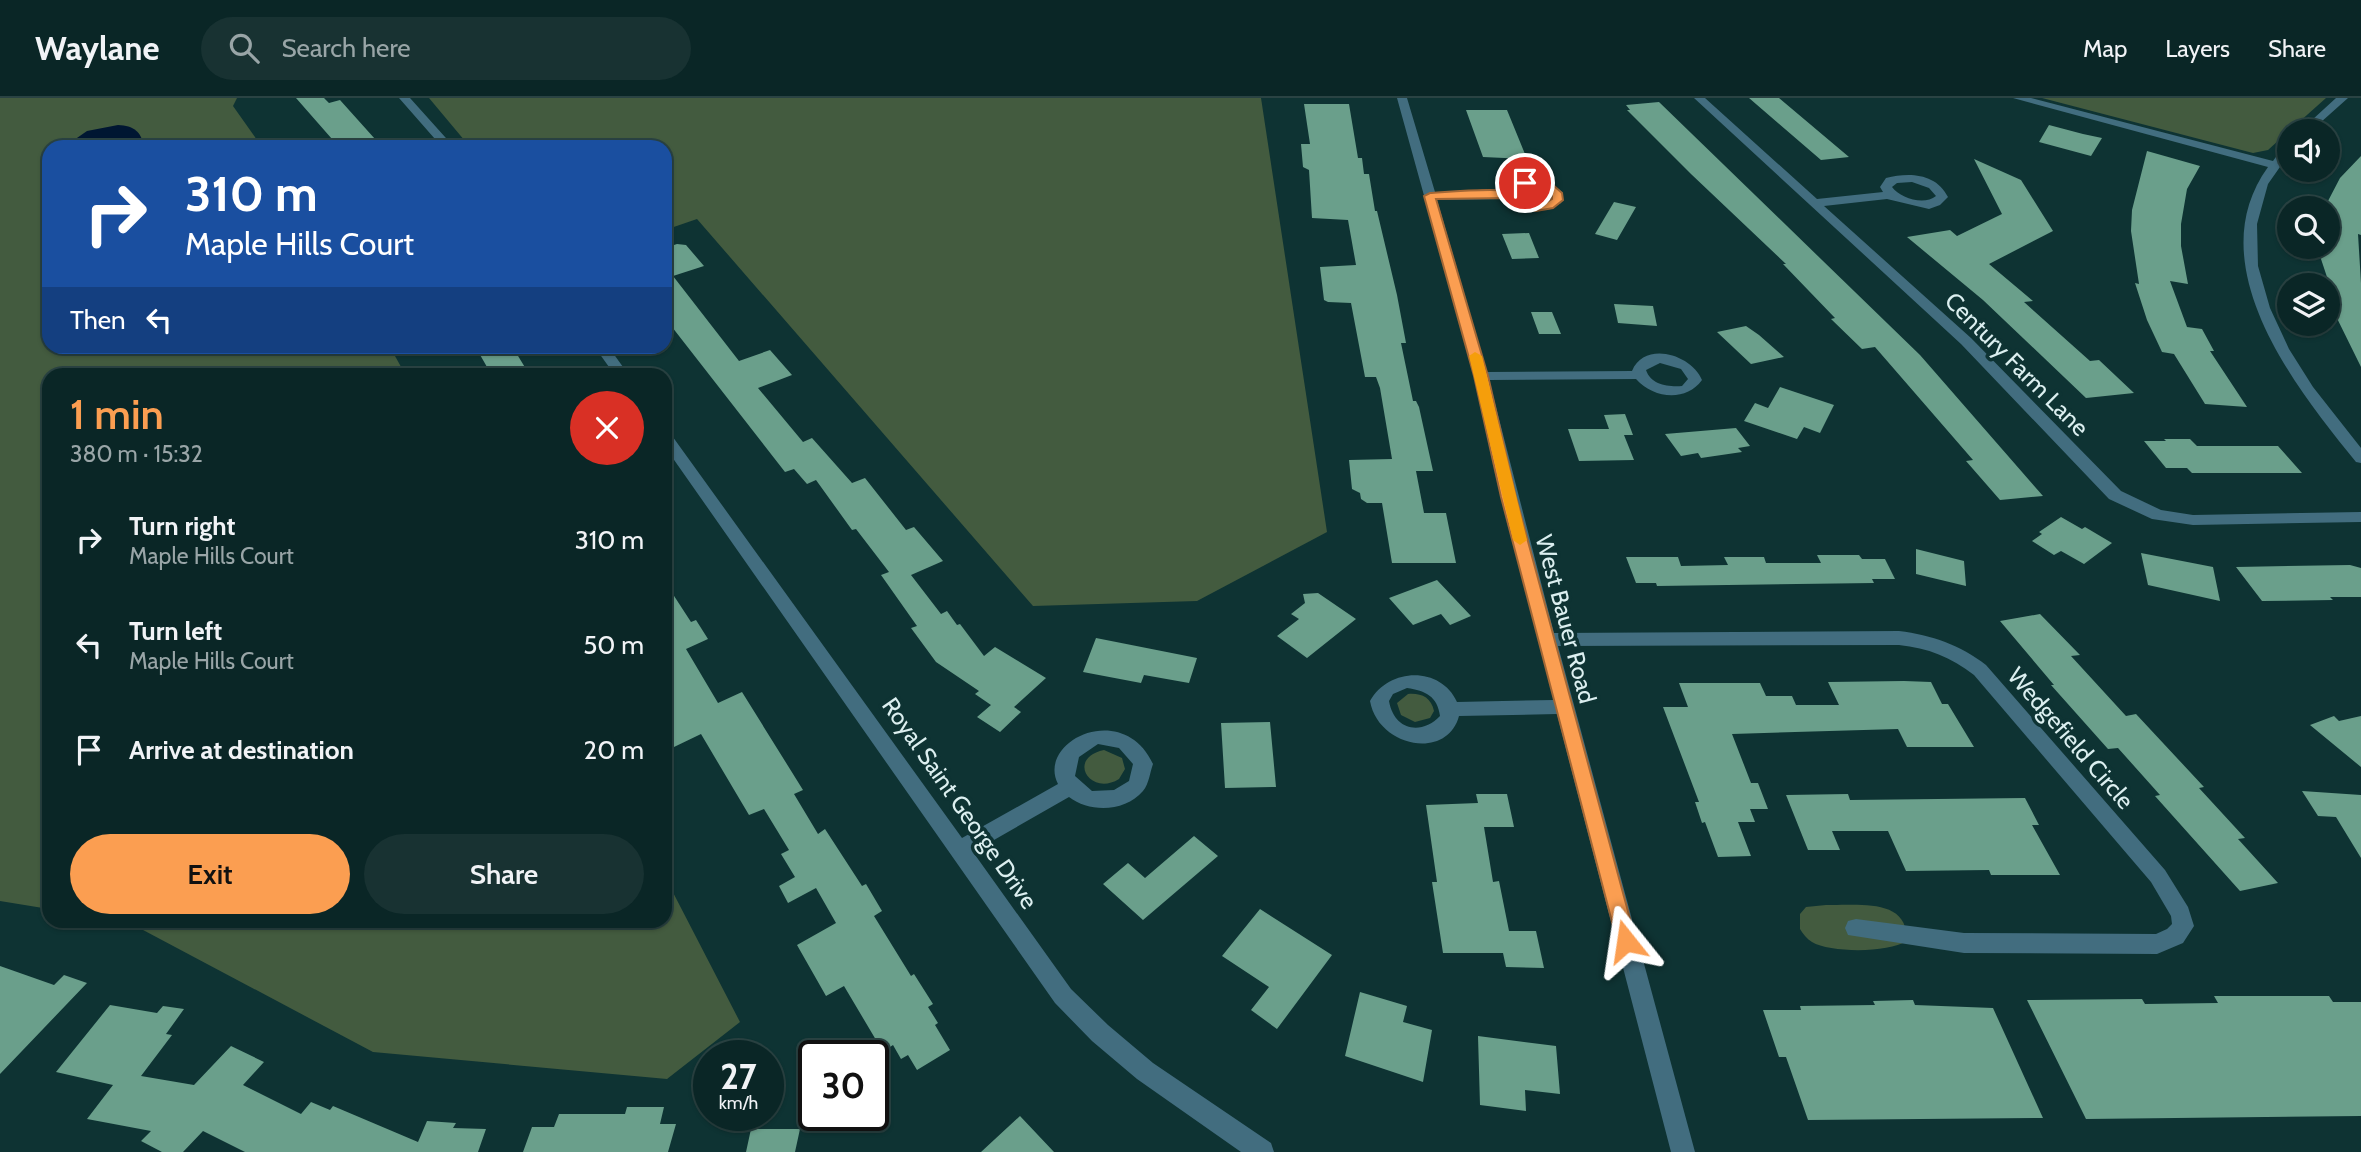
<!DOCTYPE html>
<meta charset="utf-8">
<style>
body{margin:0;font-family:Cabin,sans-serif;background:#183232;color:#f1f3f6;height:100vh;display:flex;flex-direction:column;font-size:26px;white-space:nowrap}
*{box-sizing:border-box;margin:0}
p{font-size:23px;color:#99a5a7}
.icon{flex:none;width:38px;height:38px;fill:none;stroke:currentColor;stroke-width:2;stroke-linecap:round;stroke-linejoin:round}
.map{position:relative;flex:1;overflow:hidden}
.side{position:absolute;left:42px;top:270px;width:630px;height:560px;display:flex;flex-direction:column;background:#0a2626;border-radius:21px;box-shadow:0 2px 5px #0004,0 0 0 2px #2a4343}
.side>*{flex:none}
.top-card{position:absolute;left:42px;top:42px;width:630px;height:214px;border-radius:21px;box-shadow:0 2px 5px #0004,0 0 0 2px #2a4343;background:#1a4fa0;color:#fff;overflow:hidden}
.buttons{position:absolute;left:2277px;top:21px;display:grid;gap:14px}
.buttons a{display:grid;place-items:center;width:63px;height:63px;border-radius:50%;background:#0a2626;box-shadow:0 2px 5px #0004,0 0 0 2px #2a4343;font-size:35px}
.speed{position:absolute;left:693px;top:942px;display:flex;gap:14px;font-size:35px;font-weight:700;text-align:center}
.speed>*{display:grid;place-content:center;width:91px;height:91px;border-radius:50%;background:#0a2626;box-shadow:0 2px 5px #0004,0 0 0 2px #2a4343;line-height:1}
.speed small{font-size:18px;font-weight:400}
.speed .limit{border:4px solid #111;border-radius:10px;background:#fff;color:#111}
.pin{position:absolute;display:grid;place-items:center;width:60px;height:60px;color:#fff;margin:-30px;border:4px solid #fff;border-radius:50%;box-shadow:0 2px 7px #0007}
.me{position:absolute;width:77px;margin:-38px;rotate:345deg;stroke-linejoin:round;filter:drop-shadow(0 0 5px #0008)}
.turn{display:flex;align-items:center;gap:24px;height:147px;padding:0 28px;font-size:32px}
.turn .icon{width:91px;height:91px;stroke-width:2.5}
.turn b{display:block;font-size:49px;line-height:60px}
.then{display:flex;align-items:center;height:66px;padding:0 28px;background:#0003;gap:14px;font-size:26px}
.round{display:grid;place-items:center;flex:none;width:74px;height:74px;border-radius:37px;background:#183232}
.head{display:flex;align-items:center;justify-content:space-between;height:119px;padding:0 28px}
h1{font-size:42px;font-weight:600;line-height:52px;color:#fb9e51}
.button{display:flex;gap:14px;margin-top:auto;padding:14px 28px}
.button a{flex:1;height:80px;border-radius:42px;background:#fb9e51;color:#111;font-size:28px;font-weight:600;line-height:80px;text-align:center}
.button a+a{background:#183232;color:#f1f3f6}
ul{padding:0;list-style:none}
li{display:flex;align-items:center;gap:21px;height:105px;padding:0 28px}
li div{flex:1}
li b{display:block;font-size:26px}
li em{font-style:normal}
header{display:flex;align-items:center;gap:42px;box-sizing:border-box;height:98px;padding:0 35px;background:#0a2626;border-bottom:2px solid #2a4343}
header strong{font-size:33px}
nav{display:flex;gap:38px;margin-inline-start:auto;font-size:24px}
.search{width:490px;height:63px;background:#183232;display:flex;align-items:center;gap:18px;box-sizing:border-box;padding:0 24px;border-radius:38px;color:#99a5a7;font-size:26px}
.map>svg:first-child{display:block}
.green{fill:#435b3f}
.water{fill:#001632}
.building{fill:#6a9f8b}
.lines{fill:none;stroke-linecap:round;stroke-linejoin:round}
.minor{fill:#426d7f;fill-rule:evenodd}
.route{fill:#fb9e51;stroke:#a36735;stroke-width:2}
.slow{fill:#f59e0b}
.labels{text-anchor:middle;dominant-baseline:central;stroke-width:7;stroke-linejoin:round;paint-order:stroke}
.street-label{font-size:24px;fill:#dceff0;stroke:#0e3333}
</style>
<header>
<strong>Waylane</strong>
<div class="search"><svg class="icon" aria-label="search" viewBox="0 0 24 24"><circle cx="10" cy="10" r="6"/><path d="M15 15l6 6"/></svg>Search here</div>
<nav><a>Map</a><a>Layers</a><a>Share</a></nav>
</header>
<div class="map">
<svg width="2361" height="1054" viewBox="0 0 2361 1054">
<rect width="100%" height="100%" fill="#0e3333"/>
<path class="green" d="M0,0H237L233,8L262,49H49V248L390,249L405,276H49V811L0,803Z
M429,0H1261L1327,434L1197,503L1033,508L697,121L665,132V49H470Z
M2042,0H2326L2268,52L2253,55Z
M1408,596C1421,595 1431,599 1434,613L1430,620L1415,624L1401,617L1397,605Z
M1104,652L1122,660L1125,671L1119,681C1090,699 1066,660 1104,652Z
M665,779L740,924L667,981L373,954L128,824L117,823L665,822Z
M1826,807C1856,808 1910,799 1906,843C1889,855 1830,855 1812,844C1807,841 1803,836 1800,831V816L1806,809Z"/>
<path class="water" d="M118,27C134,28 141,33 144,49H64L87,33Z"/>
<path class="building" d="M296,0H324L329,5L340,2L375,41L339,49Z
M1749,0H1779L1849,59L1821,62Z
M1659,4L1920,257L2043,398L2000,402L1966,363L1973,362L1875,249L1862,251L1831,221L1835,220L1783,166H1786L1691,76L1627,12H1630L1626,7Z
M1304,6H1349L1358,60H1362L1364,76H1369L1375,113H1377L1397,197L1406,245H1401L1413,303H1416L1419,309L1433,373H1416L1424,415H1446L1456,465H1392L1382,405H1367L1361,401L1360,395L1352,391L1349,362L1392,361L1380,290L1376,279H1365L1351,205L1328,204L1324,202L1320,169L1356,167L1348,122L1312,120L1309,72L1303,69L1301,46H1310Z
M1466,12H1507L1527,61L1483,59Z
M2049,27L2083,36L2102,40L2091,58L2039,44Z
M2147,53L2200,68L2187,91L2181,126V148L2188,186L2170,183L2187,229L2202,231L2214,253H2210L2247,309L2205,306L2174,256L2162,254L2147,222L2135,185L2139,186L2131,133L2132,112Z
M2361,58V137L2358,136L2361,185V269L2328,202V182L2317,149H2328V103L2340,80Z
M1974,61L2021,82L2053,133L1989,166L2033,203L2024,204L2090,263L2099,262L2134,295L2086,300L1983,202L1907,139L1950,132L1957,138L2002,116Z
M1614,104L1636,109L1617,142L1595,136Z
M1529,135L1539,160L1512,161L1502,136Z
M677,146L686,147L704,168L673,178L739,263L770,252L792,277L758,290L803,344L812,340L852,385L865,380L906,432L914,429L943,463L911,477L941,516L947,513L957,527L960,526L984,558L995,549L1046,580L1014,609L1021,614L1000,634L977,619L991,607L975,596L979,593L936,564L911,530L917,528L881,477L889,474L856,431L852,432L816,382L807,386L794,371L785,374L665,220V150Z
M1614,206L1653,208L1657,228L1618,225Z
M1531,214H1552L1561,236H1539Z
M1746,228L1759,237L1784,259L1751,266L1717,234Z
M475,248H512L529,276H491Z
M1780,289L1834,307L1820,335L1804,329L1797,341L1744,323L1755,305L1768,310Z
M1625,316L1633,337H1624L1634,362L1579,363L1568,331H1609L1604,317Z
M1736,330L1750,348L1738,350L1742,354L1701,360L1698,355L1681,358L1665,336Z
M2164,341H2190L2197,348H2278L2302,375H2192L2187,370H2166L2144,343H2166Z
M2061,419L2082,431L2085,429L2112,445L2084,466L2061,453L2054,457L2032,443L2042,436L2039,434Z
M1916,451L1964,463L1966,488L1916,476Z
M2141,455L2213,469L2220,503L2148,487Z
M1817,457H1859L1862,461H1885L1895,481H1872L1874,485L1657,488L1656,485H1636L1626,459H1678L1681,468L1728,467L1724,459H1764L1766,465H1821Z
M2350,467L2361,470V499H2330L2333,502L2262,503L2236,469Z
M1437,482L1471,518L1450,527L1441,516L1413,527L1389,500Z
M665,484L691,524L696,522L708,541L686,551L718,605L742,594L803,692L794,696L818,736L825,731L862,788L866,786L882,813L874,818L911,878L914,876L933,906L928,909L938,925L935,927L950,952L917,972L908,957L901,961L893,947L887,951L883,944L879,947L844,888L826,898L797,847L836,825L816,790L788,805L779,788L795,779L781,756L789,752L764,711L749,717L701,636L674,649L665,634Z
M1318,495L1356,521L1307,560L1277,538L1299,521L1291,516L1305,505L1303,496Z
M2040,516L2080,557L2071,558L2126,618L2136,616L2204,689L2199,690L2245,740L2238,741L2278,785L2240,793L2155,698L2160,697L2118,650L2108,651L2051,587H2054L2000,523Z
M1096,540L1197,560L1189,585L1144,577L1141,585L1083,574Z
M1904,583L1931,584L1942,606H1948L1974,649H1907L1898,631L1732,636L1751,685H1758L1768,711H1750L1755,724H1738L1751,758L1718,759L1705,724L1702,725L1695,704H1699L1663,609H1688L1679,585H1760L1766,598H1792L1796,607H1839L1828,584Z
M2334,618L2339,623L2361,618V669L2310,627Z
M1270,624L1276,689L1225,690L1221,625Z
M2302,693L2361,697V760L2336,719L2318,718Z
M1476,696H1507L1514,729H1484L1493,784L1499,783L1509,833H1536L1544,870L1506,869L1503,855H1443L1432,784H1437L1426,707L1478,705Z
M1848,696L1850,702L2025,700L2039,727H2032L2060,777H1991L1989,772L1906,773L1888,733H1832L1840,752H1808L1786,697Z
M1194,738L1218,758L1143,822L1103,786L1128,765L1145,780Z
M1260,811L1332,857L1277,931L1251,912L1269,889L1222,858Z
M0,868L54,887L64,877L87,885L0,976Z
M1360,894L1407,908L1403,924L1432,932L1423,984L1345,958Z
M2214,898H2329L2333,904H2361V1018L2086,1021L2027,902L2142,901L2145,906L2218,905Z
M1913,902L1915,907L1993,910L2043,1020L1808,1022L1786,959H1779L1763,912H1801L1800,908L1875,907L1873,903Z
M110,907L157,915L163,908L184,911L166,936L172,937L141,978L194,987L231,948L264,964L243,987L301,1016L311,1004L330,1012L333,1008L418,1044L427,1023L456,1025L453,1030L486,1031L478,1054H245L203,1033L183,1054H162L141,1043L151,1033L87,1021L113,987L56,974Z
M1478,938L1556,948L1560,996L1525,992L1526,1013L1480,1007Z
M627,1009H664L660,1026H676L668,1054H523L532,1029H554L559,1016H625Z
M1020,1018L1054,1054H981Z
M751,1031H800L795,1054H746Z"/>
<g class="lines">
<path class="minor" d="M399,0H410L454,49H442Z
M1397,0H1407L1435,94L1504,93C1516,73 1549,81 1563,95L1561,105L1550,111L1532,113L1515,108L1506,101L1437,102L1487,274L1632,273C1645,242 1692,257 1702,282C1686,304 1654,301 1636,281L1489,282L1554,535L1899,533C1932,537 1960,547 1986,567L2165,772L2188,809L2194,828L2183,845L2157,856L1964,855L1848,837L1845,830L1848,823L1856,821L1964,835L2156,836L2167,831L2172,826L2171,818L2151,784L1974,577C1951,559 1928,550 1899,547L1558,548L1695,1054H1671L1557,616L1459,618C1447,663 1378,649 1370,603C1389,569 1441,568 1457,604L1554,602L1501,399L1474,278ZM1522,89L1538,90L1551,96V101C1538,109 1526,106 1515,96ZM1660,265L1681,271L1688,281L1682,288C1668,289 1651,287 1646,272ZM1407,590C1426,593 1437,598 1440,618C1421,638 1394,632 1389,603L1393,596Z
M1694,0H1705L1817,101L1883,94L1880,89L1886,80C1909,74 1936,75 1948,99L1940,107L1929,111L1887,101L1824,108L1971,240L2121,393L2161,412L2193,417L2361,414V424L2193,427L2152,421L2109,401L1961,246ZM1912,84L1929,90L1936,98C1924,108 1900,100 1892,89L1897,85Z
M2013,0H2031L2273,63L2285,46L2289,45V56L2268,86L2257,126L2258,168L2270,210L2289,251L2313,289L2361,350V365L2356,364C2294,288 2198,166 2268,69Z
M2336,0H2348L2311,33H2300Z
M594,248H608L628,276H614Z
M665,333L670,335L962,740L1058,686C1036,643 1123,601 1153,666C1150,674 1149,686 1143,693C1125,714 1090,715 1069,699L973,754L1071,891L1108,927L1153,965L1271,1045L1274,1054H1241L1137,981L1092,943L1055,905L665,349ZM1098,646L1119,650L1133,666L1129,683L1114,692L1092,693L1075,678L1079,659Z"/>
</g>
<path class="route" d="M1525,82L1553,87L1562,95L1563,102L1553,110L1536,113L1518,109L1507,100L1436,101L1488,278L1516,399L1636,843L1633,849L1626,851L1619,849L1617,843L1501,399L1474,278L1424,98L1430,95C1447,94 1500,89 1512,94C1527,100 1533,114 1552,101V96L1546,92L1521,87V83Z"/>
<path class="slow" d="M1475,254L1482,258L1527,442L1520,447L1513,442L1469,258Z"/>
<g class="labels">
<g class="street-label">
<text transform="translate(2017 266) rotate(45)">Century Farm Lane</text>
<text transform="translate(1566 521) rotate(75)">West Bauer Road</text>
<text transform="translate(2071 640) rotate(49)">Wedgefield Circle</text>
<text transform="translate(960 705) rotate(55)">Royal Saint George Drive</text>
</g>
</g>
</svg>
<div class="buttons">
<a><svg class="icon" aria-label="sound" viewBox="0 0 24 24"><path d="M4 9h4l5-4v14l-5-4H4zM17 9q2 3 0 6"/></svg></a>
<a><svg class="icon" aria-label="search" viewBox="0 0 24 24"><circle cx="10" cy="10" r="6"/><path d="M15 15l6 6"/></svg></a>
<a><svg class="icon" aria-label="layers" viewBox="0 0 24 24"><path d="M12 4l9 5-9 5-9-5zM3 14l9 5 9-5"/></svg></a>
</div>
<div class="speed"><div>27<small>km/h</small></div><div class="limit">30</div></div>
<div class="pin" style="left:1525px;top:85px;background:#d93025"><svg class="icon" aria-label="arrive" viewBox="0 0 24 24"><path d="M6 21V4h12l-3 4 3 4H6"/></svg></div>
<svg class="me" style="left:1626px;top:843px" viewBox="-20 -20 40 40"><path d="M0-17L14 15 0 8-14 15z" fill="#fb9e51" stroke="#fff" stroke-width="4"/></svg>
<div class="top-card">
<div class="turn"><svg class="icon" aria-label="right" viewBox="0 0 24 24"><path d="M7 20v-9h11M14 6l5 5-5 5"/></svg><div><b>310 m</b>Maple Hills Court</div></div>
<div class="then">Then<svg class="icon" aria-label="left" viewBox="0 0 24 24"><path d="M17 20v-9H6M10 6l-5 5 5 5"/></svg></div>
</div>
<section class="side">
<div class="head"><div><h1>1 min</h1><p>380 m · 15:32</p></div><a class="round" style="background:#d93025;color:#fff"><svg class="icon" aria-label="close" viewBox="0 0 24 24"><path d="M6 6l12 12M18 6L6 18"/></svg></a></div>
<ul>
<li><svg class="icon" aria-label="right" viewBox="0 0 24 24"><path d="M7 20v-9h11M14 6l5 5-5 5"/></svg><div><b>Turn right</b><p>Maple Hills Court</p></div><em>310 m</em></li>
<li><svg class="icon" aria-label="left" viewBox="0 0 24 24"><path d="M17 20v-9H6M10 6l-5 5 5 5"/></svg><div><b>Turn left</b><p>Maple Hills Court</p></div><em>50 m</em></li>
<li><svg class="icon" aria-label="arrive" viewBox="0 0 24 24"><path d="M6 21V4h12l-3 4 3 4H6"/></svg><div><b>Arrive at destination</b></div><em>20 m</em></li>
</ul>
<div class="button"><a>Exit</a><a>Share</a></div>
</section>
</div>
